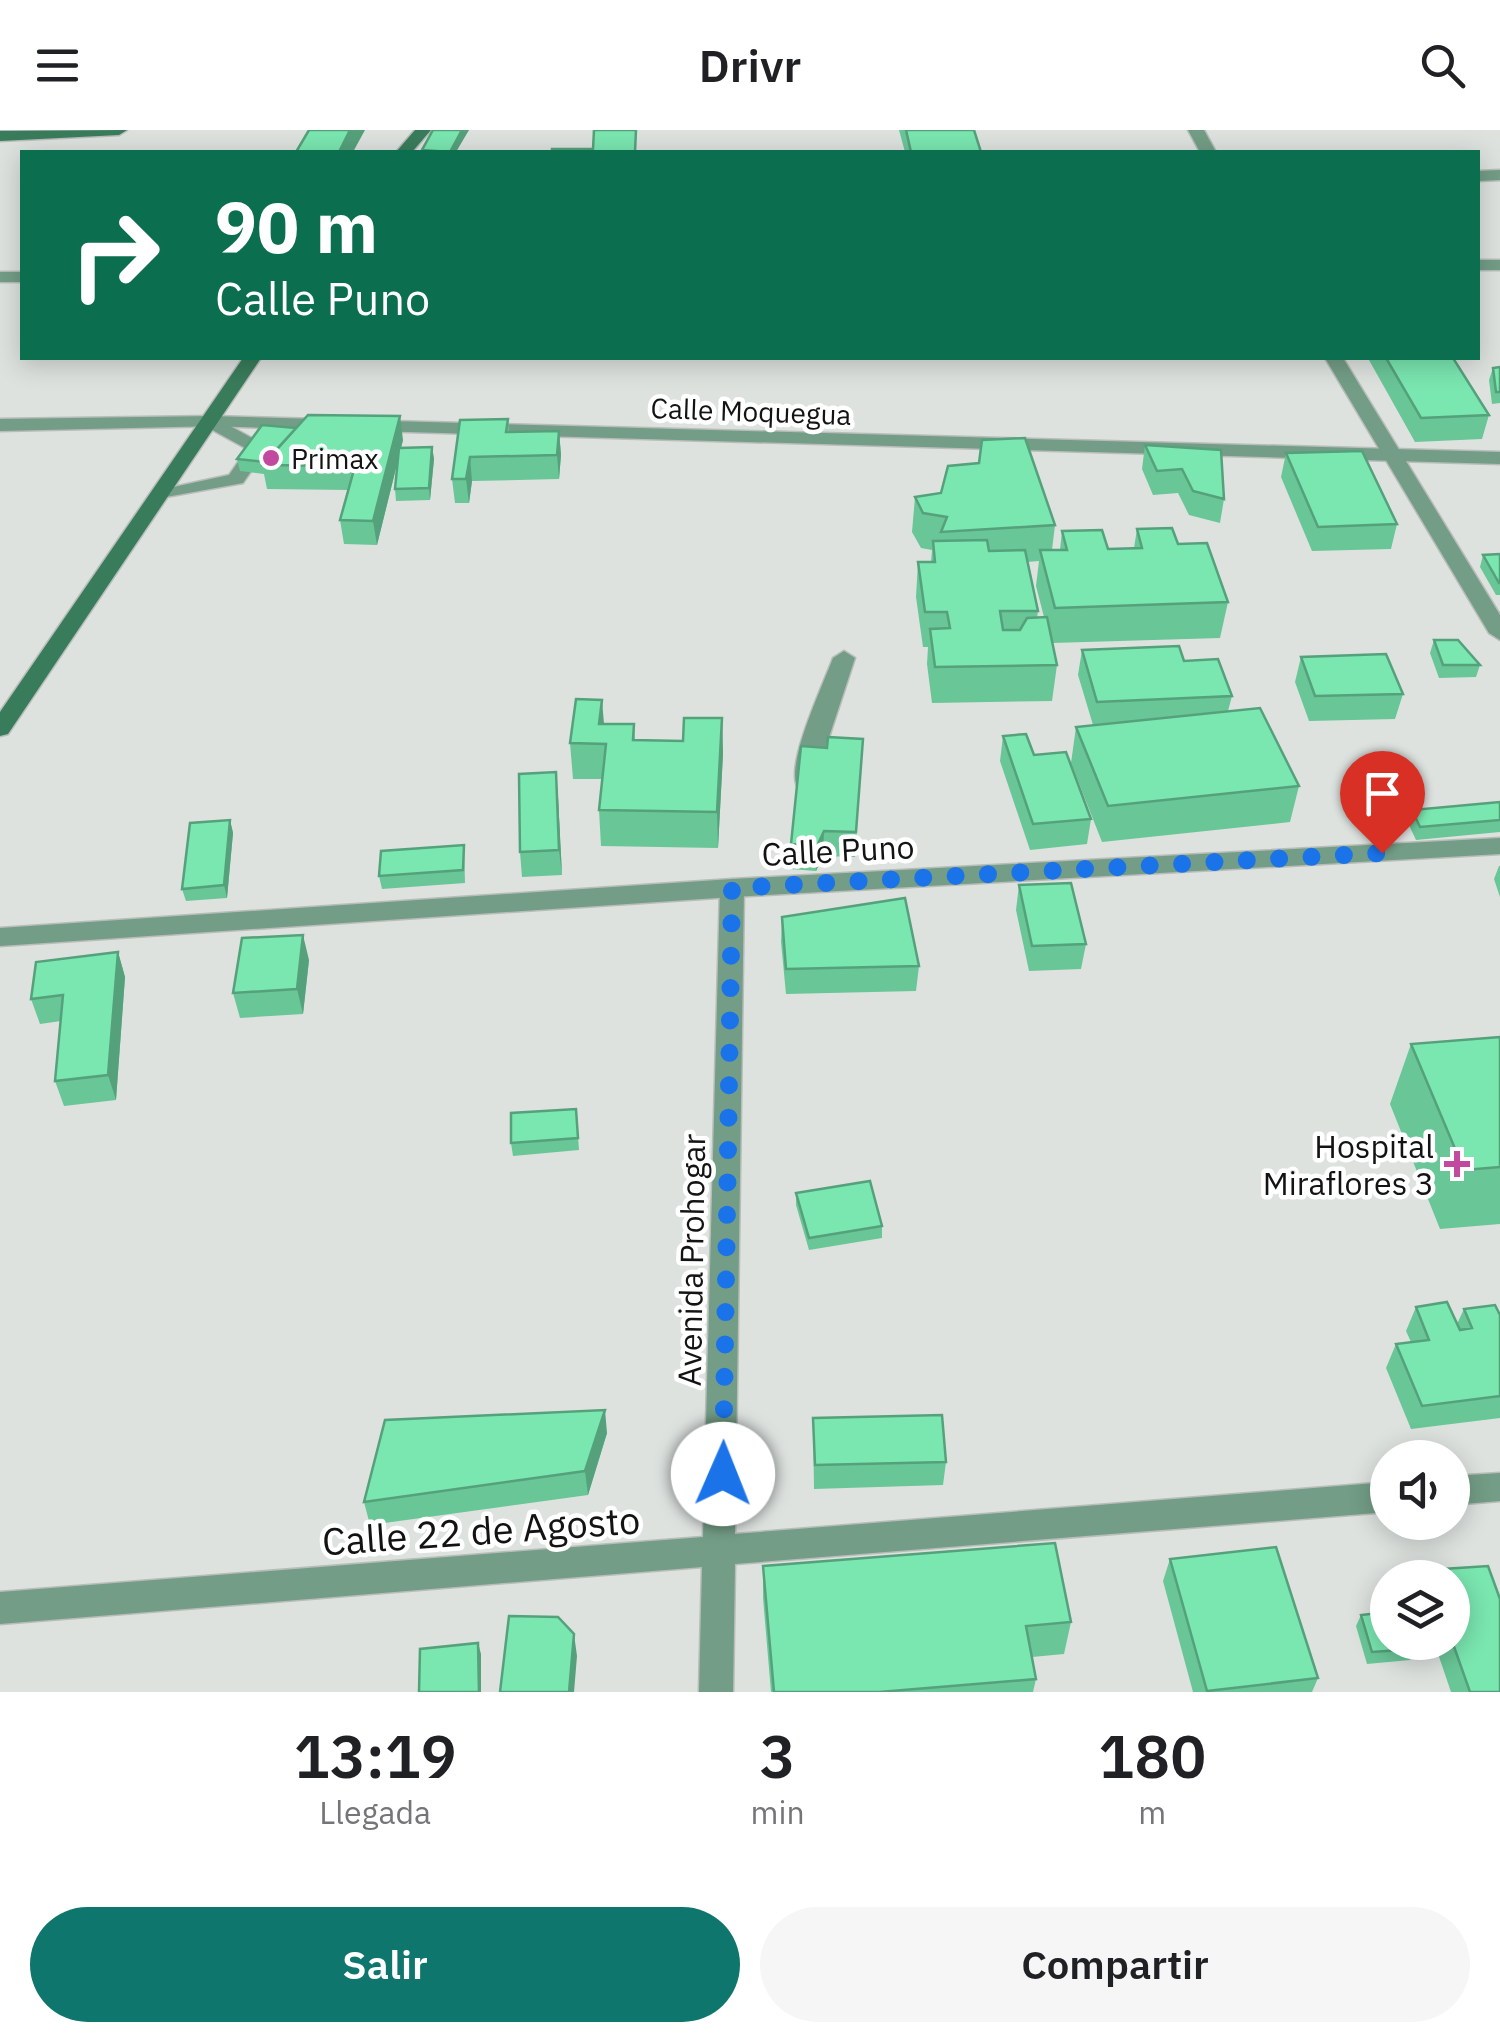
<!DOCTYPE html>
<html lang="es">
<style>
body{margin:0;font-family:"IBM Plex Sans",sans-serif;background:#f6f6f6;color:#202124;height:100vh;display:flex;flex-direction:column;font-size:38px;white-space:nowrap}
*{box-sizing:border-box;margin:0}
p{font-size:32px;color:#757577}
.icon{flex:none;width:55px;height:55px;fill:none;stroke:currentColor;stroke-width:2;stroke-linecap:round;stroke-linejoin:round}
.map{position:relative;height:1562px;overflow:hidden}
.panel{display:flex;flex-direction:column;background:#fff;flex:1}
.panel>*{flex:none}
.hud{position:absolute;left:20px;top:20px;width:1460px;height:210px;border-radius:0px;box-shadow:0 5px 25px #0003;background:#0b6e4f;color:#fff;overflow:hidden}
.controls{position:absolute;left:1370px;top:1310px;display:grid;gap:20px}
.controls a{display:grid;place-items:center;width:100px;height:100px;border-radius:50%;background:#fff;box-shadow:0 5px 25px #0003;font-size:50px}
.pin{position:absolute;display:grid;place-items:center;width:85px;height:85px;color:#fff;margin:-102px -42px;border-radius:50% 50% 50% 0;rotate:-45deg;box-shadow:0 0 10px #0007}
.pin .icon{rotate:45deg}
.me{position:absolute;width:110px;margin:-55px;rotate:1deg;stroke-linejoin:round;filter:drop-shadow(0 0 8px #0008)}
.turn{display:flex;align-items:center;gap:35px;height:210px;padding:0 30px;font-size:45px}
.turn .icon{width:130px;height:130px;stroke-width:2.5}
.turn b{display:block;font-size:70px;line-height:85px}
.eta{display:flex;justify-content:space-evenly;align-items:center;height:170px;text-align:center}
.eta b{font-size:60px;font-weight:600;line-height:70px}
.cta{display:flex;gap:20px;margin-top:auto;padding:20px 30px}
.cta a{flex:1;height:115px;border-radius:60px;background:#0f766e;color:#fff;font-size:40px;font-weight:600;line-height:115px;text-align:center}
.cta a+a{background:#f6f6f6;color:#202124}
header{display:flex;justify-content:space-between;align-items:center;height:130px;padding:0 30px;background:#fff;font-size:45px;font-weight:600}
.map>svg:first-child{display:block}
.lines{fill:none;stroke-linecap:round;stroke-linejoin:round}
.service-casing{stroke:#b8bdba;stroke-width:3}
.minor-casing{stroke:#b8bdba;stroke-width:3}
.tertiary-casing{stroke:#b8bdba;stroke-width:3}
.secondary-casing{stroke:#b8bdba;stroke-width:3}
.service{fill:#739d86;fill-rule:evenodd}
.minor{fill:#739d86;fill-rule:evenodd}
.tertiary{fill:#739d86;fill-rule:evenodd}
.secondary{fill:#397c5b;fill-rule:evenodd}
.wall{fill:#69c697;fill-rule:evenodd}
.shaded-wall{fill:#55a17b}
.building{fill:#7ae6b0;stroke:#55a17b;stroke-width:2.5}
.route{stroke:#1a73e8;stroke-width:18;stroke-dasharray:0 32.4}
.poi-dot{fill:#c14aa0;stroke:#fff;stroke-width:4}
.labels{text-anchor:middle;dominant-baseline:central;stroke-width:9;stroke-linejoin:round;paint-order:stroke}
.far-street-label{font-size:28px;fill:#121312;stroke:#fff}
.far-poi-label{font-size:28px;fill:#121312;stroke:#fff;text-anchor:start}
.street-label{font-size:32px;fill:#121312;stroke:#fff}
.poi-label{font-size:32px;fill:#121312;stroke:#fff;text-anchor:end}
.near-street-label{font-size:38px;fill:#121312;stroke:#fff}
</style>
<header><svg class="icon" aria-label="menu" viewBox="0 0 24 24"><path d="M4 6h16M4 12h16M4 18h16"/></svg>Drivr<svg class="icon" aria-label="search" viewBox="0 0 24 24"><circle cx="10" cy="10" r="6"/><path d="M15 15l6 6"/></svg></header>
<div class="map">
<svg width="1500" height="1562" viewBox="0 0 1500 1562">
<rect width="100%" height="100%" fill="#dde2df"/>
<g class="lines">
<g class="service-casing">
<path id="service" d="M1478,130H1500V140H1478Z
M212,286L268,317L243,353L155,369V361L229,345L247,319L205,296L202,292Z
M844,521L855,528L813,656H797C786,633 823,555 833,528Z"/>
</g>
<g class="minor-casing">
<path id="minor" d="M1500,40V50L1478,51V41Z
M212,286L1500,322V334L205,296L202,292Z
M732,749L744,758L735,1404L1388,1352V1382L735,1434L733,1562H699L702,1437L0,1494V1462L703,1407L720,758Z
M1500,1343V1371L1452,1375V1346Z"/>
</g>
<g class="tertiary-casing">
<path id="tertiary" d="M1188,0H1204L1216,22H1200Z
M0,142H22V152H0Z
M1325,228H1343L1500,485V510L1489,503Z
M212,286L222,292L219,296L0,301V289Z
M1500,708V724L732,767L0,816V798L732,749Z"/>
</g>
<g class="secondary-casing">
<path id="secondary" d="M127,0L119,5L0,11V1Z
M415,0H431L412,22H396Z
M243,228H261L8,604L0,606V582Z"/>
</g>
<use href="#service" class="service"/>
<use href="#minor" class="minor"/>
<use href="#tertiary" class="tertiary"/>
<use href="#secondary" class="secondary"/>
</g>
<path class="wall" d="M899,0H974L981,22H905Z
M1369,228H1453L1489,285L1482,309L1415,312L1369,230Z
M1500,237V273L1492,274L1489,250L1493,238Z
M508,289L509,302L559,301L561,325L559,349L472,351L469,373H455L452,349L460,290Z
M403,310L401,318L432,317L434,329L430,370L396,371L395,359L397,334L377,415L344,414L340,390L349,360L267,359L264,344L240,341L237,329Z
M1145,315L1221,320L1224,369L1220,393L1189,385L1178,363L1153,365L1142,339Z
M1286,323L1397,394L1391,419L1312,421L1281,347Z
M915,367L1055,395L1052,420H1060L1062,401L1108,419L1134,418L1137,399L1178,414L1228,472L1220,508L1052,513L1057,535L1052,571L932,573L927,534L928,517H923L916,467L918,432H931L932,420L921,418L912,402ZM1039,431L1036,456L1044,487L1037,488L1038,481L1027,432Z
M1500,424V465H1496L1480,437L1483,425Z
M1434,510L1480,535L1476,547L1439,548L1430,523Z
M1082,520L1184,531L1232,566L1228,581L1299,656L1290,692L1102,712L1071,633L1076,597L1093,595L1078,545Z
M1301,527L1403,564L1395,589L1309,591L1295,552Z
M722,588L723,624L718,718L601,716L599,680L602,649H573L570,613L604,594H634L635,610L683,611Z
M1003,606L1034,625L1091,689L1087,714L1030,720L1000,631Z
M863,609L855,727L823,726L816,741L790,739L791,714L827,618Z
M558,667L562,745L522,747L520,722Z
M1500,672V702L1416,710L1408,693L1412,680Z
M230,690L233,703L227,768L186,771L182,759Z
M464,715L465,753L382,759L379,746Z
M1499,736H1500V767L1494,749Z
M1019,755L1086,814L1081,839L1029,841L1016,780Z
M782,787L919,836L916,861L786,864L781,812Z
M118,822L125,847L116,970L64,976L55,951L61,891L40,894L31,869Z
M309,830L303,884L240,888L233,863Z
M1500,907V1094L1440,1099L1390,974L1411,914Z
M576,979L579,1020L513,1026L511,1013Z
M796,1063L882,1096V1108L809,1120L796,1075Z
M1416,1177L1457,1194L1464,1179L1500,1185V1288L1411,1299L1386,1238L1396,1214L1411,1212L1406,1201Z
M813,1288L946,1332L943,1355L814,1359Z
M607,1303L588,1365L370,1395L364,1372Z
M1170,1429L1318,1548L1312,1562H1193L1163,1451Z
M763,1436L1071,1492L1064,1524L1032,1527L1036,1549L1033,1562H771L763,1468Z
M1488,1436L1500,1469V1562H1451L1434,1512H1452V1448H1425L1428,1440Z
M1361,1485L1415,1519L1410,1530L1367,1534L1356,1496Z"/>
<path class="shaded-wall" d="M350,0H365L353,22H339Z
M462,0H469L456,22H450Z
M400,286L403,310L377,415L373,391Z
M559,301L561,325L559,349L557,325Z
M432,317L434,329L430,370L429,358Z
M470,327L472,351L469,373L466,349Z
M602,570L605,606L599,594Z
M722,588L723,624L718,718L717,682Z
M556,642L558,667L562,745L559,720Z
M230,690L233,703L227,768L224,755Z
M824,701L823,726L816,741L817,716Z
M303,805L309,830L303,884L297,859Z
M118,822L125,847L116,970L108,945Z
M605,1280L607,1303L588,1365L585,1341Z
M574,1504L577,1526L574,1562H569Z
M478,1513L481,1524V1562H479Z"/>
<path class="building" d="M309,0H350L339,22H296Z
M433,0H462L450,22L422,20Z
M594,0H636L635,22H552V19H593Z
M906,0H974L981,22H911Z
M1386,228H1453L1489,285L1421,288Z
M1500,237V262H1496L1493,238Z
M308,285L400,286L373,391L340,390L355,336L263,335Z
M508,289L506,302L559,301L557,325L470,327L466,349H452L460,290Z
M262,295L296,298L265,332L237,329Z
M1025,308L1055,395L941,402L947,387L923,383L915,367L941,363L948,336L979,333L982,310Z
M1145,315L1221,320L1224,369L1193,361L1182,339L1157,341Z
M432,317L429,358L395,359L399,318Z
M1362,321L1397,394L1318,397L1286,323Z
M1172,398L1178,414L1207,413L1228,472L1055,478L1040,420H1067L1062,401L1102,400L1108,419L1142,418L1137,399Z
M987,410L989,421L1025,420L1038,481H1000L1003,500H1020L1027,488L1047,487L1057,535L935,537L930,499L950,498L947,482H925L918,432H935L933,411Z
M1500,424V453H1499L1483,425Z
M1434,510H1458L1480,535H1443Z
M1179,516L1184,531L1218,529L1232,566L1097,572L1082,520Z
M1386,524L1403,564L1315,566L1301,527Z
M576,569L602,570L599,594H634L633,610L683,611L684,588H722L717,682L599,680L606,614L570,613Z
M1260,578L1299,656L1108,676L1076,597Z
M1026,604L1034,625L1066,622L1091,689L1033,694L1003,606Z
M828,607L863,609L856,702L824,701L817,716L791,714L801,616L827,618Z
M556,642L559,720L520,722L519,644Z
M1500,672V690L1420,697L1412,680Z
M230,690L224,755L182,759L190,693Z
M464,715L463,740L379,746L381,721Z
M1071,753L1086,814L1032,816L1019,755Z
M905,768L919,836L786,839L782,787Z
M303,805L297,859L233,863L242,808Z
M118,822L108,945L55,951L63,865L31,869L36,832Z
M1500,907V1037L1464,1040L1411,914Z
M576,979L578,1008L511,1013V983Z
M870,1051L882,1096L809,1108L796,1063Z
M1447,1172L1460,1200L1472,1198L1464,1179L1495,1175L1500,1185V1266L1422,1276L1396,1214L1429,1210L1416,1177Z
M605,1280L585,1341L364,1372L385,1290Z
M942,1285L946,1332L815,1335L813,1288Z
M1055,1413L1071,1492L1026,1496L1036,1549L879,1562H774L763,1436Z
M1276,1417L1318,1548L1207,1561L1170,1429Z
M1488,1436L1500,1469V1562H1470L1452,1511V1448H1431L1428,1440Z
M1388,1482V1512H1413L1415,1519L1372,1522L1361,1485Z
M509,1486L558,1487L574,1504L569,1562H500Z
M478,1513L479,1562H419L420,1519Z"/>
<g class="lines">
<path class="route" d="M723,1344L732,758L1382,723"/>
</g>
<g class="poi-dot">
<circle cx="271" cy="328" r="10"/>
<path d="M1452 1019h10v10h10v10h-10v10h-10v-10h-10v-10h10z"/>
</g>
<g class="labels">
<g class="far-street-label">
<text transform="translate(751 281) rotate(2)">Calle Moquegua</text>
</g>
<g class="far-poi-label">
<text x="291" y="328">Primax</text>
</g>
<g class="street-label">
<text transform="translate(838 720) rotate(-3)">Calle Puno</text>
<text transform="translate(691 1130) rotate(-89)">Avenida Prohogar</text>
</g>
<g class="poi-label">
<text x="1434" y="1016">Hospital<tspan x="1434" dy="37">Miraflores 3</tspan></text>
</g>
<g class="near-street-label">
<text transform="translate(481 1400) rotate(-4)">Calle 22 de Agosto</text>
</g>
</g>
</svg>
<div class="controls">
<a><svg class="icon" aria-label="sound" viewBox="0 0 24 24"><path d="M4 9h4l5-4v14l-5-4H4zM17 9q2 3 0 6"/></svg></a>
<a><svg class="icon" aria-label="layers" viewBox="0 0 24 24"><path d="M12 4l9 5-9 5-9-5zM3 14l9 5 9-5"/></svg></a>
</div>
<div class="pin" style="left:1382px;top:723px;background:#d93025"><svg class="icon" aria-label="arrive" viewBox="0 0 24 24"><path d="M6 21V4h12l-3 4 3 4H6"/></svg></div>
<svg class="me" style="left:723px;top:1344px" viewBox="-20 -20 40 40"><circle r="19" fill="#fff"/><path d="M0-13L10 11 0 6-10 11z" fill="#1a73e8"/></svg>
<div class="hud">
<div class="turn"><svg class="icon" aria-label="right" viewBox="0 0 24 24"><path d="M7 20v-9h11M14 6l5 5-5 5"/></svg><div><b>90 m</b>Calle Puno</div></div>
</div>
</div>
<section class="panel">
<div class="eta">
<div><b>13:19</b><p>Llegada</p></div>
<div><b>3</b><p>min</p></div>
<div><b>180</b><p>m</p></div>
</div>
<div class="cta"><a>Salir</a><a>Compartir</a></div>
</section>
